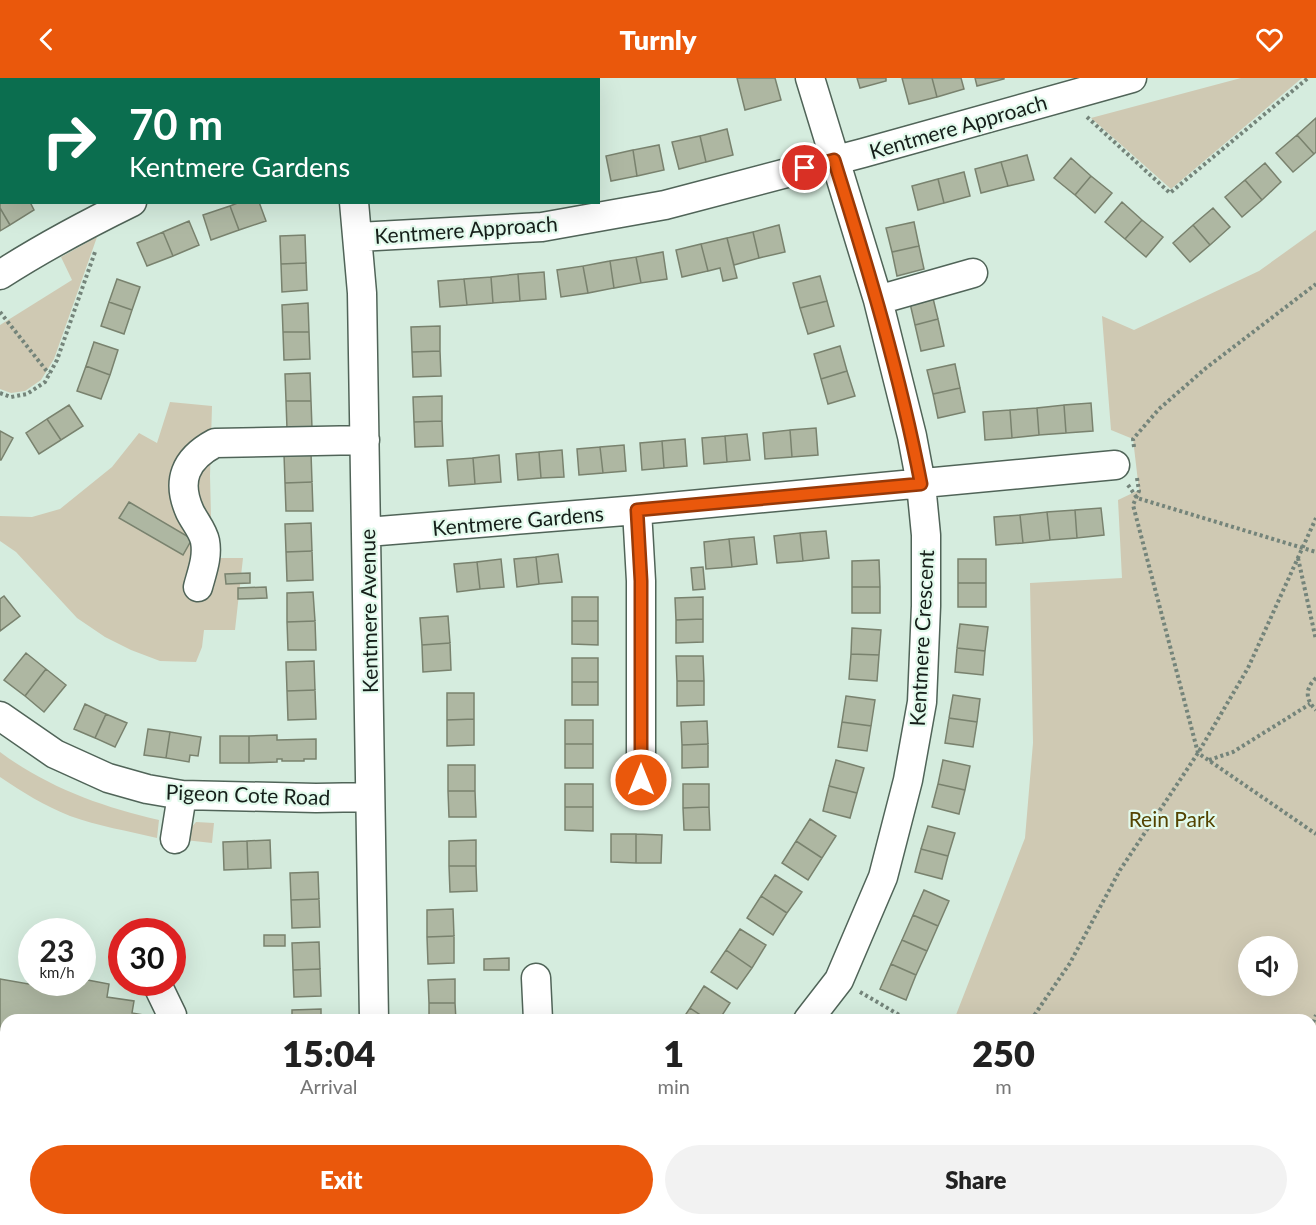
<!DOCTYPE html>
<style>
body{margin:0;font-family:Lato,sans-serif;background:#f2f2f2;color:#222;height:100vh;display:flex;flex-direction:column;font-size:22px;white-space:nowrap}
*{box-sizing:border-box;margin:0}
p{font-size:20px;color:#767676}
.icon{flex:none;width:33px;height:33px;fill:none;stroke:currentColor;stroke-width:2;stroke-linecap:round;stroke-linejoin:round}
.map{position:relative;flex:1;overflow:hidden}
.drawer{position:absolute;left:0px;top:936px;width:1317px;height:212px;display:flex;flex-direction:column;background:#fff;border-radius:18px 18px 0 0;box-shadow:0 6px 24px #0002}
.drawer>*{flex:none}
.guide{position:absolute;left:0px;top:0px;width:600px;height:126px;box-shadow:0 6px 24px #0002;background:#0b6e4f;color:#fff;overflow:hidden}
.tools{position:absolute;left:1238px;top:858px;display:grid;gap:12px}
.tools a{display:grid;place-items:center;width:60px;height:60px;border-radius:50%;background:#fff;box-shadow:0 6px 24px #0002;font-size:30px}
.speed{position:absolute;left:18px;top:840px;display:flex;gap:12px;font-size:30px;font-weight:700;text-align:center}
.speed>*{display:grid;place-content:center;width:78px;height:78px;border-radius:50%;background:#fff;box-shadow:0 6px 24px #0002;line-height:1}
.speed small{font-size:15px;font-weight:400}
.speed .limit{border:9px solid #d22;background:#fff;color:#111}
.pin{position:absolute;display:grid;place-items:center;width:51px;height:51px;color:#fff;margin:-26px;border:3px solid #fff;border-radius:50%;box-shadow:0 2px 6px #0007}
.me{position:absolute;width:66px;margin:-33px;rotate:0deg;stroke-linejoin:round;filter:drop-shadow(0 0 4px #0008)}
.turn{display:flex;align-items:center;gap:21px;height:126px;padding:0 30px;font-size:27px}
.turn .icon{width:78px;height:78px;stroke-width:2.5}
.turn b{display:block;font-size:42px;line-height:51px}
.eta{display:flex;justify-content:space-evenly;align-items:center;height:102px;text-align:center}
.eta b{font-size:36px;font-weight:800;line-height:42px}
.primary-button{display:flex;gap:12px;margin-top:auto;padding:12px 30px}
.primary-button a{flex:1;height:69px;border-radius:36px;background:#ea580c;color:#fff;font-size:24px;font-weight:800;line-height:69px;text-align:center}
.primary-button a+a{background:#f2f2f2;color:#222}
header{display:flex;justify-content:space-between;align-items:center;height:78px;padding:0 30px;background:#ea580c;color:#fff;font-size:27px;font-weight:800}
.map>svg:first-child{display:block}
.green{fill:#cfc9b3;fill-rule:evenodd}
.building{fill:#aeb7a2;stroke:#79826e;stroke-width:1.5}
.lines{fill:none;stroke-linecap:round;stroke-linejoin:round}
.minor-casing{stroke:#506458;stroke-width:31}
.path{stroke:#74847a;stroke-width:4;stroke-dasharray:3 3;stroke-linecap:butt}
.minor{stroke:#fff;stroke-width:28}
.route-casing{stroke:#983908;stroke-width:15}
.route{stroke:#ea580c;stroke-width:10}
.labels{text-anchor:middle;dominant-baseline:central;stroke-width:4.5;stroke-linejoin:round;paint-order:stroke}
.street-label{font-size:21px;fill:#161f1a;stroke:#e2faec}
.park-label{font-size:21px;fill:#534300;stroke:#e2faec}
</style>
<header><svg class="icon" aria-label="back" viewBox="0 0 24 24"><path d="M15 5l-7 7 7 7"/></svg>Turnly<svg class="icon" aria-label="heart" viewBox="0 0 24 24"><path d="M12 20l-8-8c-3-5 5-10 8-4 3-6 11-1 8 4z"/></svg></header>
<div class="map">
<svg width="1316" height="1147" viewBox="0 0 1316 1147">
<rect width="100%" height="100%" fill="#d5ecde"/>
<path class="green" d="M1241,0H1302L1171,111L1091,40Z
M1316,152V1139L1315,1147H761L770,1142H1311V942H954L1025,760L1033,665L1030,505L1122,500L1118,422L1139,412L1133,361L1111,352L1102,238L1134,252L1259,193ZM1287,868V908H1248V868Z
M97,159L54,281L41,302L25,313L11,315L0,311V247L72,202L61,179Z
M170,324L212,328L210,398L212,480H243L235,552H204L202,569L196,584L160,583L131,572L105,559L77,540L16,474L0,463V438L32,439L60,431L112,389L139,355L157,365Z
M0,674C47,709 102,729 159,742L157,760C128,753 98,748 70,738C45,728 22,714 0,699Z
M196,744L214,745L212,765L185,762L188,753Z
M0,1047L6,1048V1142H155L154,1147H0Z"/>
<path class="building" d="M737,0H775L781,22L745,32Z
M857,0H886V3L860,10Z
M902,0H932L937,19L909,26Z
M932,0H961L964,11L937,19Z
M975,0H1004V1L977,8Z
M1316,40V74L1314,76L1297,57Z
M727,51L733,77L706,84L700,58Z
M1297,57L1314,76L1293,94L1276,75Z
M700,58L706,84L679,91L672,64Z
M659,67L664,92L637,98L633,72Z
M633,72L637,98L611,103L606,78Z
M1027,77L1034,102L1008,108L1001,84Z
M1071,80L1091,98L1075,117L1054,100Z
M1001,84L1008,108L981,115L975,91Z
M1265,85L1281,104L1262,122L1245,102Z
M964,94L970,118L944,125L938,101Z
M1091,98L1112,115L1095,135L1075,117Z
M938,101L944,125L918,132L912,108Z
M1245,102L1262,122L1242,139L1225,119Z
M2,120V124H30L34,132L10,147L0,130V121Z
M240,124H259L266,143L239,152L230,128Z
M1122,124L1142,142L1125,161L1105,144Z
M230,128L239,152L211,162L203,137Z
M0,130L10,147L0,153Z
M1213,130L1230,149L1210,167L1193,147Z
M1142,142L1163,159L1146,179L1125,161Z
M189,143L199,167L173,178L163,154Z
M914,144L919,168L892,174L886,150Z
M779,147L785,174L759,180L753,154Z
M1193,147L1210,167L1190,184L1173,165Z
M163,154L173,178L147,188L137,165Z
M753,154L759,180L734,187L727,160Z
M305,157L306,185L281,186L280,158Z
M727,160L737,200L723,203L720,190L708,193L701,166Z
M701,166L708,193L682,199L676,172Z
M919,168L924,191L897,198L892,174Z
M663,174L667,201L641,205L636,179Z
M636,179L641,205L614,210L610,183Z
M610,183L614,210L588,215L583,188Z
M306,185L307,212L282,214L281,186Z
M583,188L588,215L561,219L557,192Z
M544,194L546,221L520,223L518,196Z
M518,196L520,223L493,225L491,199Z
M820,198L827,223L800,230L793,205Z
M491,199L493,225L467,227L464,201Z
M117,201L140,209L132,232L109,224Z
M464,201L467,227L440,229L438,203Z
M932,216L938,241L915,247L909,221Z
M827,223L834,248L808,256L800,230Z
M109,224L132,232L124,256L101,248Z
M308,225L309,254H283L282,227Z
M938,241L944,268L921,273L915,247Z
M440,248V273L412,274L411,249Z
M283,254H309L310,281L284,282Z
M94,264L118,272L110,297L86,288Z
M840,268L847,293L821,301L814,276Z
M440,273L441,298L413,299L412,274Z
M955,286L960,310L933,316L927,292Z
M86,288L110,297L101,321L77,313Z
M847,293L855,318L828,326L821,301Z
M310,295L311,323H286L285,296Z
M960,310L965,334L938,340L933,316Z
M442,318V343L414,344L413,319Z
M286,323H311L312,350L287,351Z
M1091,325L1093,353L1066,355L1064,327Z
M69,327L83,348L61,362L47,341Z
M1064,327L1066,355L1039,357L1037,330Z
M1037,330L1039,357L1012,360L1010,332Z
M1010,332L1012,360L985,362L983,334Z
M47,341L61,362L39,376L26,355Z
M442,343L443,368L415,369L414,344Z
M816,350L818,377L792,379L790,352Z
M790,352L792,379L765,381L763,355Z
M0,353L13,360L1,382H0Z
M747,356L750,382L727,384L725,358Z
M725,358L727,384L704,386L702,360Z
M685,361L687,388L664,390L662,363Z
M662,363L664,390L642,392L640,365Z
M624,367L626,393L603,395L600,369Z
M600,369L603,395L579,397L577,371Z
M562,372L564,399L541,400L539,374Z
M539,374L541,400L518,402L516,376Z
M311,375L312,404L285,405L284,376Z
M499,377L501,404L475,406L473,380Z
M473,380L475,406L449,408L447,382Z
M312,404L313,433H286L285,405Z
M129,424L192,461L183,477L119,440Z
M1101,430L1104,457L1077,460L1075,432Z
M1075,432L1077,460L1050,462L1047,434Z
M1047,434L1050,462L1023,465L1020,437Z
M1020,437L1023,465L996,467L994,439Z
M311,445L312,473L286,474L285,446Z
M826,453L829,480L803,483L800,455Z
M800,455L803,483L777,485L774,458Z
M754,459L757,486L732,489L729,461Z
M729,461L732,489L706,491L704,464Z
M312,473L313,502L287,503L286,474Z
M558,476L562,504L539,506L536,479Z
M536,479L539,506L517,509L514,481Z
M501,481L504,509L480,511L477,484Z
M958,481H986V505H958Z
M879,482L880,509H852V483Z
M477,484L480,511L457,514L454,486Z
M703,489L705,511L693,512L691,490Z
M250,495V505L226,506L225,496Z
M958,505H986V529H958Z
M266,509L267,520L238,521V510Z
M852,509H880V535H852Z
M313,514L315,543L287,544V515Z
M4,518L20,538L0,553V521Z
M572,519H598V543H572Z
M703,519V541L676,542L675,520Z
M448,538L450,565L422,567L420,540Z
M703,541V564L676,565V542Z
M315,543L316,572H288L287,544Z
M572,543H598V567L572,566Z
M960,546L988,549L985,573L957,570Z
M852,550L881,552L879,577L851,576Z
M450,565L451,592L423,594L422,567Z
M957,570L985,573L983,597L955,594Z
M26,575L46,591L25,618L4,602Z
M851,576L879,577L877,603L849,601Z
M676,578H703L704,603H677Z
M572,580H598V604H572Z
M314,583L315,612L287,613L286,584Z
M46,591L66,607L44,634L25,618Z
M677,603H704V627L677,628Z
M572,604H598V627H572Z
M315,612L316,641L288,642L287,613Z
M447,615H474V641L447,642Z
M953,617L980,621L977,644L949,640Z
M846,618L875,622L871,648L842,644Z
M85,626L106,636L95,660L74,651Z
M106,636L127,645L115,669L95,660Z
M949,640L977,644L973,669L945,665Z
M474,641V667L447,668V642Z
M565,642H593V666H565Z
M707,643L708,666L682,667L681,644Z
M842,644L871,648L867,673L838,669Z
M148,651L170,654L166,680L144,677Z
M170,654L201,659L198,678L190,677L189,684L166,680Z
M277,657V662L316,661V681H304V683H282V681H277V684L249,685V658Z
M220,658H249V685H220Z
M565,666H593V690H565Z
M708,666V689L682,690V667Z
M836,682L864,690L857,715L829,708Z
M943,682L970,688L965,712L938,706Z
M448,687H475V713H448Z
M565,706H593V729H565Z
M683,706H709V729L683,730Z
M938,706L965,712L959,736L932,729Z
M829,708L857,715L850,740L823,733Z
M448,713H475L476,739H449Z
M565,729H593V753L565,752Z
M709,729L710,752H684L683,730Z
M810,741L836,758L822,780L796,763Z
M928,748L955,755L948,778L921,771Z
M611,756H636V785L611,784Z
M636,756L662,757L661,785H636Z
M270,762L271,790L248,791L247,763Z
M476,762V788H449V763Z
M247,763L248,791L224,792L223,764Z
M796,763L822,780L808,802L782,785Z
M921,771L948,778L942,801L915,794Z
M449,788H476L477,813L450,814Z
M318,794L319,821L291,822L290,795Z
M775,797L802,814L787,835L761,818Z
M924,812L949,823L938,848L913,837Z
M761,818L787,835L773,857L747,840Z
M319,821L320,849L292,850L291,822Z
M453,831L454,858L427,859V832Z
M913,837L938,848L927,873L902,862Z
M740,851L766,867L752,890L726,872Z
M264,857H285V868H264Z
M454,858V885L428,886L427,859Z
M902,862L927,873L916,897L891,886Z
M319,864L320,891L293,892L292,865Z
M726,872L752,890L737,911L711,894Z
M509,880V892H484V881Z
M891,886L916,897L906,922L880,911Z
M320,891L321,918L294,919L293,892Z
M0,901L57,911L59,904H82V901L109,906L107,919L134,923L132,935L160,940V942H6V1002L0,1001Z
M455,901V925H429L428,902Z
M704,908L730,925L719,942H708L690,930Z
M429,925H455L456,942H429Z
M690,930L708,942H682Z
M321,931V942H292V932Z
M296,1142H322V1147H297Z
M477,1142H502V1147H478Z
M502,1142H526V1147H502Z
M548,1142H574V1144L550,1147Z"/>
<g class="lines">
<g class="minor-casing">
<path id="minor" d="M326,0L327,2
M354,124L362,215L374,942
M358,159L542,149L665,127L863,75L1132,0
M0,197C42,170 87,146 132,124
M878,222L973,195
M637,432L641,503V702
M367,454L637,432L1115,387
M198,509C202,494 208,479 205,463C203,453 195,444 190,434C176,403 185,381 215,365L365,362
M0,638L55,676L108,700L147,711L182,717L316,720L370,719
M175,761L182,717
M536,900L538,942
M156,904L172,937L171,942
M808,942L839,902L883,799L908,702L922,624L926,528V457L921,406L912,358L878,222L810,0
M0,1015L6,1016
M379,1142V1147"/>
</g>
<path class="path" d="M1087,39L1170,115L1308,0
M0,234L49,296
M0,315L11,319L27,316L45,304L57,282L95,174
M1134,369L1133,361L1159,331L1206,290L1316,206
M1137,400L1139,413L1133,427L1198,675L1316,756
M1128,407L1137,420L1316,474
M1298,480L1316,562
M1316,600C1305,610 1305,622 1316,632
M1209,682L1233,674L1310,626
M860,914L908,942
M1031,942L1070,885L1120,792L1198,675L1248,590L1316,440
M1311,950L1316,937
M0,1078L6,1081
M159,1142L164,1147
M1213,1142L1226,1147
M1263,1142L1265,1147
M6,1147V1142
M859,1147L864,1142"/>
<use href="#minor" class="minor"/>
</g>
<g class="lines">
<g class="route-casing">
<path id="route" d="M641,702V503L637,432L921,406C900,296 868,190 834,82L805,90"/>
</g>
<use href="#route" class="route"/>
</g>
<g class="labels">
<g class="street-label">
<text transform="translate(958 48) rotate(-16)">Kentmere Approach</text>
<text transform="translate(466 151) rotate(-4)">Kentmere Approach</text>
<text transform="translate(518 442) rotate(-5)">Kentmere Gardens</text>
<text transform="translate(368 533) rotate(-91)">Kentmere Avenue</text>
<text transform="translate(921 560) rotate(-87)">Kentmere Crescent</text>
<text transform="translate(248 716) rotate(2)">Pigeon Cote Road</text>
</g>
<g class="park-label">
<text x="1172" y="740">Rein Park</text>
</g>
</g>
</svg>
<div class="tools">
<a><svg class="icon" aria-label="sound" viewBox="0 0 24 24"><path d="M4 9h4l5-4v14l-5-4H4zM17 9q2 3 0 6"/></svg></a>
</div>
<div class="speed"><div>23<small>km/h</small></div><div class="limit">30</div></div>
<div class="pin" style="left:805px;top:90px;background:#d93025"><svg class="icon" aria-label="arrive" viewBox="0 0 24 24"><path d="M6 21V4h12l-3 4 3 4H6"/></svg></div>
<svg class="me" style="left:641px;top:702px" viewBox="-20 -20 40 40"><circle r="17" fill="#ea580c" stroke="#fff" stroke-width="3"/><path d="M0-11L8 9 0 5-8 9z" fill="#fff"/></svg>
<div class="guide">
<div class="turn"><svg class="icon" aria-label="right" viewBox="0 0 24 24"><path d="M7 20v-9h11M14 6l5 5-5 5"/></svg><div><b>70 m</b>Kentmere Gardens</div></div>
</div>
<section class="drawer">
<div class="eta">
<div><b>15:04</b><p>Arrival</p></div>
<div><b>1</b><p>min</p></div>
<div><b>250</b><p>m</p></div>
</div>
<div class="primary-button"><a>Exit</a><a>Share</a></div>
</section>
</div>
